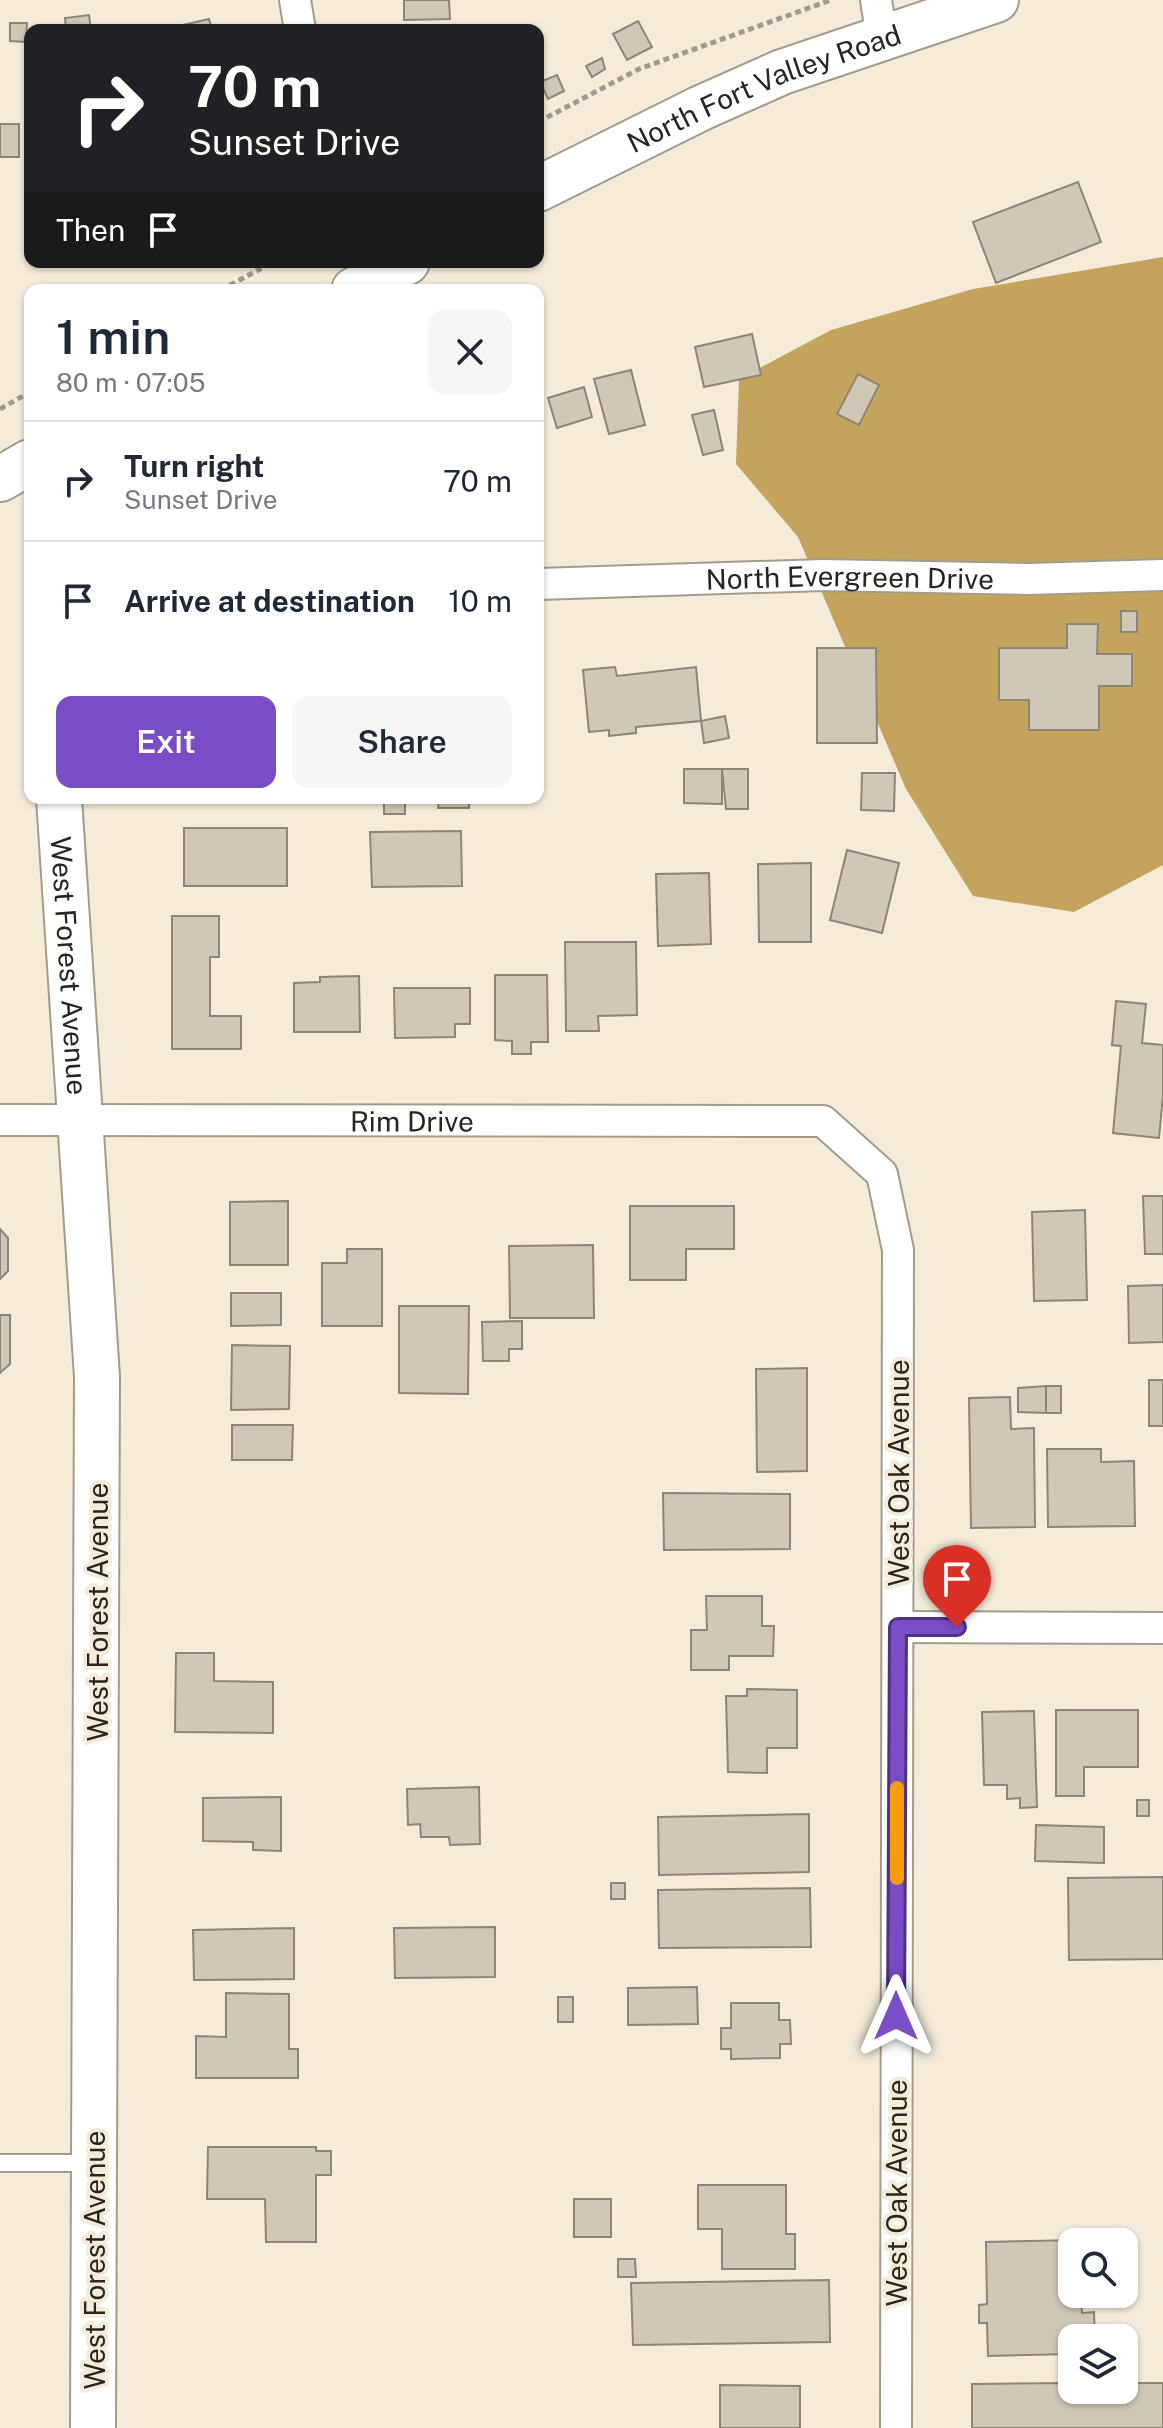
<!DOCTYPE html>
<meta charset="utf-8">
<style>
body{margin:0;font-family:"Public Sans",sans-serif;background:#f6f6f7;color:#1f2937;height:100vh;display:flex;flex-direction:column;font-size:30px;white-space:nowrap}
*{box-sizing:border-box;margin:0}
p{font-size:26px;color:#747a83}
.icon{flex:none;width:44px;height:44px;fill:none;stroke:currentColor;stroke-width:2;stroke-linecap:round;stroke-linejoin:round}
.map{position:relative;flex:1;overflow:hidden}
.details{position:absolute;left:24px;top:284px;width:520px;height:520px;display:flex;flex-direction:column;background:#fff;border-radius:16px;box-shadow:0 2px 6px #0004}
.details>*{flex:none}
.guide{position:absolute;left:24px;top:24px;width:520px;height:244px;border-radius:16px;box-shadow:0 2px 6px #0004;background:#202124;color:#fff;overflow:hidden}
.buttons{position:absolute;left:1058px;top:2228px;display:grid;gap:16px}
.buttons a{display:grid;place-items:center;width:80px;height:80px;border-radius:16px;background:#fff;box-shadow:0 2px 6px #0004;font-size:40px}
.pin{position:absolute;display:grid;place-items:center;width:68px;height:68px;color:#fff;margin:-82px -34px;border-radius:50% 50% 50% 0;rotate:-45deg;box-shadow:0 0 8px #0007}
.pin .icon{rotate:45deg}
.me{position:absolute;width:88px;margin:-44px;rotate:0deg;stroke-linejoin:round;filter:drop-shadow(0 0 6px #0008)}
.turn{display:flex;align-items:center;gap:28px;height:168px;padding:0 32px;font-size:36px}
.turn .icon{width:104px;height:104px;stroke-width:2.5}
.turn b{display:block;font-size:56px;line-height:68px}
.then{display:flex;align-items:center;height:76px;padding:0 32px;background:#0003;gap:16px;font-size:30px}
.round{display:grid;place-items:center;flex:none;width:84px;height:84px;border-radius:16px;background:#f6f6f7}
.headline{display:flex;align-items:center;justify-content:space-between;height:136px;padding:0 32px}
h1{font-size:48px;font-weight:600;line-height:60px}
.action{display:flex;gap:16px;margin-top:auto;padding:16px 32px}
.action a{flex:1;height:92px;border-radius:16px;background:#794dc6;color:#fff;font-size:32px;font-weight:600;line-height:92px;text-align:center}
.action a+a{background:#f6f6f7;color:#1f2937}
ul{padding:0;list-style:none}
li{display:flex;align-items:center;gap:24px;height:120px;padding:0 32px;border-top:2px solid #e0e1e3}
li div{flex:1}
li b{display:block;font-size:30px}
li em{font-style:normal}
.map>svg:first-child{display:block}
.forest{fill:#c4a45c}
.building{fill:#d0c8b6;stroke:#8d8575;stroke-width:2}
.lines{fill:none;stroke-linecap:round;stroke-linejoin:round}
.service-casing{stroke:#a49c8b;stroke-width:20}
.minor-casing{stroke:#a49c8b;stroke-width:34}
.secondary-casing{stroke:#a49c8b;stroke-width:48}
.primary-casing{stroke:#a49c8b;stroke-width:48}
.path{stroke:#a19b8c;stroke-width:5;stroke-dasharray:6 4;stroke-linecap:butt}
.service{stroke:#fff;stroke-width:16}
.minor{stroke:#fff;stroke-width:30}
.secondary{stroke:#fff;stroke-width:44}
.primary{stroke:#fff;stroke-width:44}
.route-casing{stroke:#4f3281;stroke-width:20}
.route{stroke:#794dc6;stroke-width:14}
.slow{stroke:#f59e0b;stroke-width:14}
.labels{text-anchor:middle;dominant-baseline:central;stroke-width:8;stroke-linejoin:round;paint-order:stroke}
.street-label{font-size:28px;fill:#28251e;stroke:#f4ecd9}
</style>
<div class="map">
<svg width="1163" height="2428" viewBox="0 0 1163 2428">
<rect width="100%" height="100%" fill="#f4ecd9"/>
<path class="forest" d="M1163,257V865L1074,912L973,896L906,789L798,537L736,464L739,379L831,330L973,289Z"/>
<path class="building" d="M404,0H449L450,19L404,20Z
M89,15L91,30H66L65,18Z
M209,19L212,30H161Z
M638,21L652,47L627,60L613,34Z
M10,23H27L26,42L10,41Z
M602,58L605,69L592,77L586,66Z
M557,75L564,91L548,99L540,82Z
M0,124H19V157H0Z
M1078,182L1101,242L996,283L973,222Z
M752,334L761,375L704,387L695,347Z
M631,370L645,425L609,434L594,379Z
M858,374L879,385L859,425L837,414Z
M584,387L592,417L557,428L548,398Z
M714,410L723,450L703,455L692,415Z
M1121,611H1137V632H1121Z
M1067,624H1098L1097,654H1132V686H1099V730H1029V700H999V648H1067Z
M817,648H876L877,743H817Z
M615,667L617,676L696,667L701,721L636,727V733L609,736V730L589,732L583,670Z
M725,716L729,738L704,743L701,721Z
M684,769H722V804L684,803Z
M722,769H748V809H726Z
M862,773H895L894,811L861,810Z
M469,798V808H438L439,799H422Z
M384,799H405V814H384Z
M184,828H287V886H184Z
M461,831L462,886L372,887L370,832Z
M847,850L899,863L882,933L830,920Z
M811,863V942H759L758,864Z
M709,873L711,944L658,946L656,874Z
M172,916H219V957H210V1016H241V1049H172Z
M565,942H636L637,1015L598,1016L599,1031H566Z
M495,975H547L548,1042H531V1054H512V1041L495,1040Z
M359,976L360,1032H294V983L320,982V977Z
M394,988H470V1024H455V1037L395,1038Z
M1116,1001L1146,1004L1142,1043L1163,1045V1096L1159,1138L1113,1133L1121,1046L1112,1045Z
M1143,1196H1163V1254H1145Z
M288,1201V1265H230V1202Z
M630,1206H734V1249H686V1280H630Z
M1085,1210L1087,1300L1034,1301L1032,1212Z
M0,1229L8,1238V1271L0,1279Z
M593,1245L594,1318H510L509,1246Z
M347,1249H382V1326H322V1263H347Z
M1163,1285V1342L1129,1343L1128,1286Z
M231,1293H281V1325L231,1326Z
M399,1306H469L468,1394L399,1393Z
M0,1315H10V1364L0,1373Z
M522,1321V1349H509V1361H483L482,1322Z
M232,1345L290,1346L289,1409L231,1410Z
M807,1368V1471L757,1472L756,1369Z
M1149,1380H1163V1426H1149Z
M1046,1386H1061V1413H1046Z
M1046,1386V1413L1018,1412V1388Z
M1010,1397L1011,1429L1034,1428L1035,1527L971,1528L969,1398Z
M232,1425H293L292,1460H232Z
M1047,1449H1101V1462L1134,1461L1135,1526L1048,1527Z
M663,1493L790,1494V1549L664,1550Z
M706,1596H762V1626H774L773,1656H729V1670H691V1630H707Z
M176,1653H214V1681L273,1682V1733L175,1732Z
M747,1689L797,1690V1748H767V1773L728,1772L726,1696H747Z
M1056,1710H1138V1767H1084V1796H1056Z
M1034,1711L1037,1807L1020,1808V1798L1007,1799V1785H984L982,1712Z
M479,1787L480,1844L450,1845L449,1837H421L420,1824L408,1825L407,1789Z
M281,1797V1851L253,1850V1842L203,1841V1798Z
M1137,1800H1149V1816H1137Z
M809,1814V1872L659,1875L658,1817Z
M1036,1825L1104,1827V1863L1035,1861Z
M1163,1877V1959L1069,1960L1068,1878Z
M611,1883H625V1899H611Z
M810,1888L811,1947L659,1948L658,1890Z
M495,1927V1977L395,1978L394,1928Z
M294,1928V1979L194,1980L193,1930Z
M697,1987L698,2024L628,2025V1988Z
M226,1993L289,1994V2049H298V2078H196V2036L226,2037Z
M558,1997H573V2022H558Z
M731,2003H779V2020H790L791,2044H780V2058L731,2059V2049H721V2028H731Z
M208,2147H316V2151H331V2175H316V2242H266L265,2199H207Z
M698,2185H786V2234H795V2269H722V2229H698Z
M574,2199H611V2237H574Z
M1079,2240V2242H1072V2294H1081L1082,2313L1094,2312L1095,2338H1072V2354L988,2356L987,2323H979V2305L987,2304L986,2242Z
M618,2259H635L636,2277H618Z
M829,2280L830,2342L633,2345L631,2283Z
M1072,2383V2390H1124V2383H1163V2428H972V2384Z
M720,2385L800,2386V2428H720Z"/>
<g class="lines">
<g class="service-casing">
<path id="service" d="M0,2163H93"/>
</g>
<g class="minor-casing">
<g id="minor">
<path d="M295,0L300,30"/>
<path d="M876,0L882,38"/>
<path id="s1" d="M538,584L823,575L1029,579L1163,575"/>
<path id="s2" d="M0,1120L823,1121L882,1174L898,1250L896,2428"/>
<path d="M898,1627L1163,1628"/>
</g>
</g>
<g class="secondary-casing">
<g id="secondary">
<path id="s3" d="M59,798L97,1377L93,2428"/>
</g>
</g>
<g class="primary-casing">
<g id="primary">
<path id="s4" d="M538,189L701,108L782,72L996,0"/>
<path d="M354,290L407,262"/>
<path d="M0,479L30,462"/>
</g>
</g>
<path class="path" d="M538,122L639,69L831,0
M221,290L273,262
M0,409L30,392"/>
<use href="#service" class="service"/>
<use href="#minor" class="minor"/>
<use href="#secondary" class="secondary"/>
<use href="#primary" class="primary"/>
</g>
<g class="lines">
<g class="route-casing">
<path id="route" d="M896,2016L898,1627H957"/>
</g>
<use href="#route" class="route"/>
<path class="slow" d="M897,1878V1788"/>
</g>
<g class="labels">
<g class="street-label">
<text stroke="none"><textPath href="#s4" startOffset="248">North Fort Valley Road</textPath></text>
<text stroke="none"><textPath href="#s1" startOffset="312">North Evergreen Drive</textPath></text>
<text stroke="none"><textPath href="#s3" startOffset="168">West Forest Avenue</textPath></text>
<text stroke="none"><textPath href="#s2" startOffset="412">Rim Drive</textPath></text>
<text transform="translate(898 1473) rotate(-90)">West Oak Avenue</text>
<text transform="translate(97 1612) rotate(-90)">West Forest Avenue</text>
<text transform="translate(896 2193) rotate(-90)">West Oak Avenue</text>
<text transform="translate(94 2260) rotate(-90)">West Forest Avenue</text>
</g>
</g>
</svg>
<div class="buttons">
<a><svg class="icon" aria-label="search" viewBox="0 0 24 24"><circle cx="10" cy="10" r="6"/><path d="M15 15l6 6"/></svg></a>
<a><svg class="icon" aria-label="layers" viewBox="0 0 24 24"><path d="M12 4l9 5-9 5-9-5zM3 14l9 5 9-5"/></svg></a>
</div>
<div class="pin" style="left:957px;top:1627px;background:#d93025"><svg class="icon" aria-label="arrive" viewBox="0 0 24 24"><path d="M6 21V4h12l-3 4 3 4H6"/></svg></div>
<svg class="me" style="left:896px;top:2016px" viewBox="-20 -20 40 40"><path d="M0-17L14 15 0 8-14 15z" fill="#794dc6" stroke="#fff" stroke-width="4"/></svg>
<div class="guide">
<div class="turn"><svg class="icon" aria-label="right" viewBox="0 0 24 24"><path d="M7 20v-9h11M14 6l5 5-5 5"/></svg><div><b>70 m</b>Sunset Drive</div></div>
<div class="then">Then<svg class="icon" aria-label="arrive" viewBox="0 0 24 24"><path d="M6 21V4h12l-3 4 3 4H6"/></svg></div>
</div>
<section class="details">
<div class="headline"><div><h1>1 min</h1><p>80 m · 07:05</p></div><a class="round"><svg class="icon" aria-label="close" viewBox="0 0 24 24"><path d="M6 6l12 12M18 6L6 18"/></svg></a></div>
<ul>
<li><svg class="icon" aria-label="right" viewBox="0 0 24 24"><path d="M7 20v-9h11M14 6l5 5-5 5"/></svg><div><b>Turn right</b><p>Sunset Drive</p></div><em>70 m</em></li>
<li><svg class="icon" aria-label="arrive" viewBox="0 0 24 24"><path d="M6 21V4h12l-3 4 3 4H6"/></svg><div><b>Arrive at destination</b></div><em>10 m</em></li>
</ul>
<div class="action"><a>Exit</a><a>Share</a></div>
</section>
</div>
